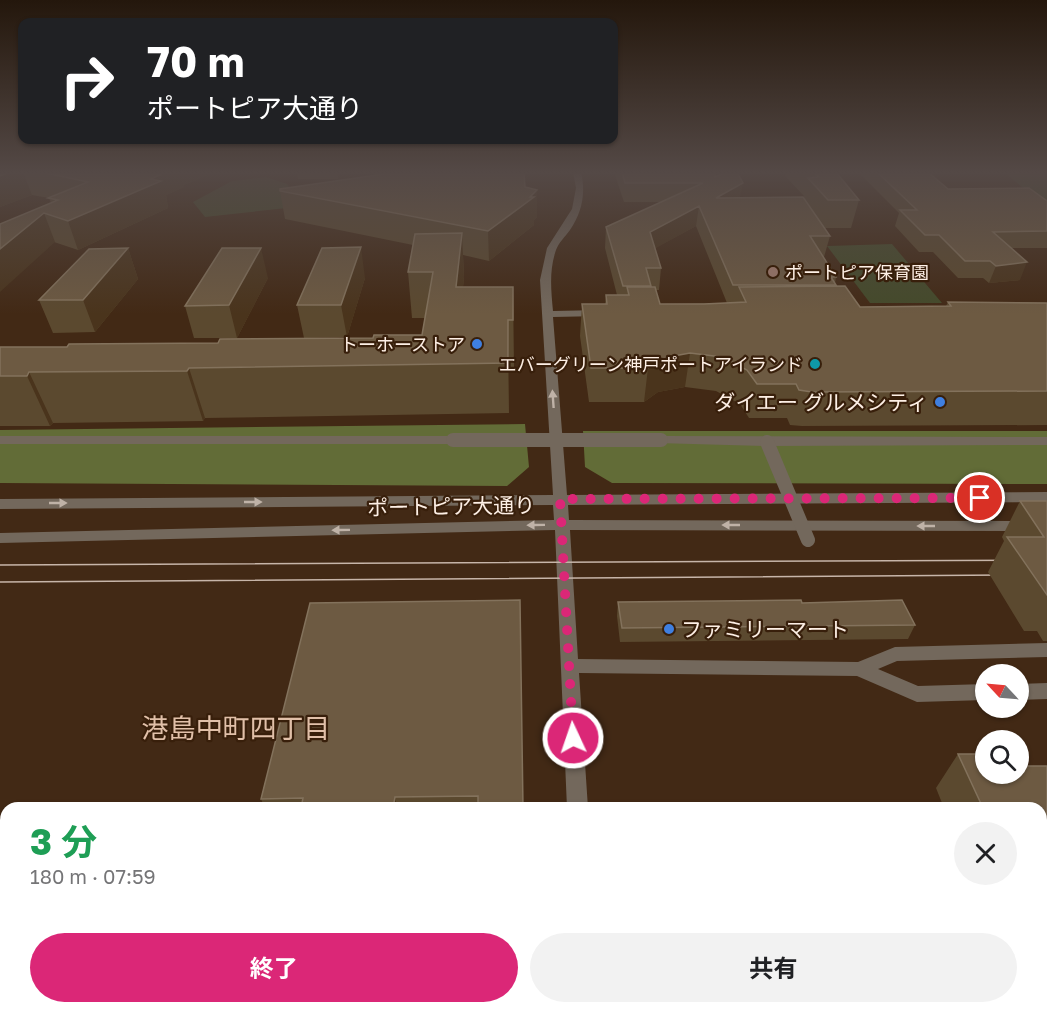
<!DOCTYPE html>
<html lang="ja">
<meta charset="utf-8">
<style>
body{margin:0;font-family:"Golos Text","Noto Sans JP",sans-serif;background:#f2f2f2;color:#202124;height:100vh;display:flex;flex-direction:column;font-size:22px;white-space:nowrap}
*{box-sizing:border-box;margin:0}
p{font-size:20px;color:#757577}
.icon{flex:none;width:33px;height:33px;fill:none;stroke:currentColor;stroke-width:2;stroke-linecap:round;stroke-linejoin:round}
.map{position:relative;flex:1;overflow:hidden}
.drawer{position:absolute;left:0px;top:802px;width:1047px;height:212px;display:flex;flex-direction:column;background:#fff;border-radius:18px 18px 0 0;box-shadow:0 2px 4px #0004}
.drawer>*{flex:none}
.top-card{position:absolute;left:18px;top:18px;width:600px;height:126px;border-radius:12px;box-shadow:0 2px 4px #0004;background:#202124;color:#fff;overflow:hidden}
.needle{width:39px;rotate:296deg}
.tools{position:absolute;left:975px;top:664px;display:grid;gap:12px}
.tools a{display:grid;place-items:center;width:54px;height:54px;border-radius:50%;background:#fff;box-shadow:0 2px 4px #0004;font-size:30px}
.pin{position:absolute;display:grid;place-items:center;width:51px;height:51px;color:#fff;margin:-26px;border:3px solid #fff;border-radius:50%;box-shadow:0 2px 6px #0007}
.me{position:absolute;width:66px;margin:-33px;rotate:357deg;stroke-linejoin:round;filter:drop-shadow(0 0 4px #0008)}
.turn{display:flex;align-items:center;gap:21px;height:126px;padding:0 30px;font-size:27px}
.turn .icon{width:78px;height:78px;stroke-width:2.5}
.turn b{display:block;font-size:42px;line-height:51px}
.round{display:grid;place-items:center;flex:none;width:63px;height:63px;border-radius:32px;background:#f2f2f2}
.headline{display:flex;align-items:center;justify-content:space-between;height:102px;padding:0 30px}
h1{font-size:36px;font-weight:700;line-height:45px;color:#1e9e55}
.action{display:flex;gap:12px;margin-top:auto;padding:12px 30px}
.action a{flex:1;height:69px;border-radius:36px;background:#db2777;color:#fff;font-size:24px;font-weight:700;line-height:69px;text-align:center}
.action a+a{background:#f2f2f2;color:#202124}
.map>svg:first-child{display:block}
.green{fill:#444a2a}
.forest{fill:#626c37}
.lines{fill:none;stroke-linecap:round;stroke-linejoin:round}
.minor{fill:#73685c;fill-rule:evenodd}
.tram{stroke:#c7b5a9;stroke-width:1.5}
.minor-bridge{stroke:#73685c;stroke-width:14}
.wall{fill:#5b492f;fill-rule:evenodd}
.shaded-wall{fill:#4a341c}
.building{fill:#6d5a42;stroke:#83725c;stroke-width:1.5}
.oneway{fill:#bfb2a7}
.route{stroke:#db2777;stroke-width:10;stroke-dasharray:0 18}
.education-dot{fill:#8d6e63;stroke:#381f0b;stroke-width:2}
.shop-dot{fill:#3f7fe0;stroke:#381f0b;stroke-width:2}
.culture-dot{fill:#0f9aa8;stroke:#381f0b;stroke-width:2}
.labels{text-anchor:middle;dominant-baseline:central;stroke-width:4.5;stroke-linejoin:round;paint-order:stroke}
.far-poi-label{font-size:18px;fill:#fdefe5;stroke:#381f0b;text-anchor:end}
.poi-label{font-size:21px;fill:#fdefe5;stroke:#381f0b;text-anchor:end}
.street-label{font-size:21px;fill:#fdefe5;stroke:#381f0b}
.near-neighbourhood-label{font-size:27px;fill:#e1c0a9;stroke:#381f0b}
</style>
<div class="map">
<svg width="1047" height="1013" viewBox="0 0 1047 1013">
<rect width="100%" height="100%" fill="#422915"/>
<path class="green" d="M1004,172H1047V208Z
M266,177L287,184L300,200L287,208L205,217L193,202L232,181Z
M892,244L942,303H870L827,246Z"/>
<path class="forest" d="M525,424L529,467L507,486L0,483V430Z
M583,431H1047V484L612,483L585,467Z"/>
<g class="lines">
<path class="minor" d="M573,172H581C586,194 582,212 570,230C565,237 559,242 556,250C549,270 551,290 553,311L601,310L606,313L601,316L553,317L567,495L1047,492V502L568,505L569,520L1047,521V531L570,530L578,659L858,662L895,647L1047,643V657L897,661L878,669L918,686L986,684V700L917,702L857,676L579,673L588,808H567L555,530L0,543V533L554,520L553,505L0,509V499L553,495L540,280L547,248L572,209L576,188Z
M0,436H453L460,440L453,444H0Z
M661,436L1047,437V445L767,446L656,443L654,440L656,437Z
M1047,683V699L1018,700V684Z
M0,929H6V953H0Z
M575,1008H601V1013H575Z"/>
<path class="tram" d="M0,565L1047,560
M0,582L1005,575"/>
<path class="minor-bridge" d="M453,440H661
M767,442L808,540"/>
</g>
<path class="wall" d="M0,172H214L184,185V187L166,195L168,208L78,250L0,224L51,203L49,198L32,195L0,207Z
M297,172H342L338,179H298Z
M614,172H715V177L740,198H804V196L787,178L783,172H836L859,200L851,228H824L830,236L824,257H823L836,277L835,283L836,286L860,307L946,306L948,302L1047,303V425L802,426L790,425L787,418H749L740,404L716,391L685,387L658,392L644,402H589L580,336L582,304H605L606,295H617L605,248L606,227L661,202H624ZM696,226L727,303L660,304L656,290H659L661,268L655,248Z
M858,172H928L948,189L1047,201V248H1011L1020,280L989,283L983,278H958L933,252H919L895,226L899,213Z
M525,187L537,217L534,220V225L489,261L463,255L464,277L463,287H513L514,368H509V413L205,418L203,421L53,423L50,426H0V347H67L218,343L373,338L422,335L425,318H412L408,272L413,245L285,219L280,191Z
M128,248L138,279L95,332L53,333L39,300Z
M268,278L237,338H194L185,306Z
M365,278L347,337L304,338L297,305Z
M1020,501H1047V641H1043L1037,631H1024L988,572L1004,541L1002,537Z
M618,602L802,603L915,625L908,639L620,642L617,616Z
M310,603L523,808H265L261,799Z
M958,754L986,774L1047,766V1013H1029L1027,1008H1041V808H944L936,788Z"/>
<path class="shaded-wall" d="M10,172H23L32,195L0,207V176Z
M148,172H214L184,185V187L166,195L168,208L78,250L68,221Z
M338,172H342L338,179Z
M743,183L739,202L716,198Z
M537,190V217L534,220V225L489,261L488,231Z
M699,206L696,226L647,253L650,232Z
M44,213L55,242L0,292V249Z
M462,233L464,277L459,334L456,287Z
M361,247L365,278L347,337L341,305Z
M128,248L138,279L95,332L83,300Z
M261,248L268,278L237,338L229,305Z
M1027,262L1020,280L989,283L996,266Z
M508,320L509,368V413L508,363Z
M690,353L685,387L658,392L644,402L648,368L663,358Z
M189,368L205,418L203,421L187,371Z
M29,372L53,423L50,426L27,376Z
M395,797L397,808H393Z"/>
<path class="building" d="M0,172H10L0,176Z
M41,172H149L160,175L151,179L161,181L68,221L44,213L0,249V224L58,200L48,198L88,182Z
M398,172H524L525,187L537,190L530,197H534L488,231L280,191V189Z
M622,172H715V177L726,172H737L743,183L716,198L803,197L830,236H810L836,277H831L836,285H733L699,206L650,232L661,268H646L651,286H623L606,227L703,183H625Z
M813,172H836L859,200H828L808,178L819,177Z
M877,172H928L948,189L1029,188L1047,201V231L993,232L1027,262L996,266L990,261H965L939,235H925L900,210H917Z
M462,233L456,287H513V320H508V363L189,368L187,371L29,372L27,376H0V347H67L69,344L218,343L220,339L373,338L374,335H422L433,272H408L415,234Z
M361,247L341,305H297L322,248Z
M128,248L83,300H39L89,249Z
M222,248H261L229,305L185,306Z
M845,286L860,307L951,306L948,302L1047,303V391L812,392L799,390L796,384H757L747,370L722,357L690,353L663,358L648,368H591L582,304H607L606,295H629L627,287H655L660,304H704L746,302L739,287Z
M1020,501H1047V595L1007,537H1044Z
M520,600L523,808H478V796L395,797L393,808H301L303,798L261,799L310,603Z
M801,600L802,603L902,600L915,625L622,628L618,602Z
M958,754H986V774H1018V766H1047V950L1041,937V808H983Z"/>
<defs><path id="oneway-solid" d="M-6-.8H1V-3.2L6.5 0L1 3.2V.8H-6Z" transform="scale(1.5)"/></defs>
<g class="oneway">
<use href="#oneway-solid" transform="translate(553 399) rotate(-94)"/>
<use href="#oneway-solid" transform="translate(253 502)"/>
<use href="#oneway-solid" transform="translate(58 503)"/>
<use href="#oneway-solid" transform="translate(536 525) rotate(179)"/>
<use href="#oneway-solid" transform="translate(731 525) rotate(-180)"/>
<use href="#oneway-solid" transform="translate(926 526) rotate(-180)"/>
<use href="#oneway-solid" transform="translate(341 530) rotate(179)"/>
</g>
<linearGradient id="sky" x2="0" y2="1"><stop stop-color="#24170c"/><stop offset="0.55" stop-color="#544946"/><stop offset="1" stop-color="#544946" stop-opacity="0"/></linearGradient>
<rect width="1047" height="314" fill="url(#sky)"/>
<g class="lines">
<path class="route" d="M573,738L560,499L980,498"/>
</g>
<circle class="education-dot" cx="773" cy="272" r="6"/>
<g class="shop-dot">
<circle cx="477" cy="344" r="6"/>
<circle cx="940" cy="402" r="6"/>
<circle cx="669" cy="629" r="6"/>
</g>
<circle class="culture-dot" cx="815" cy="364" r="6"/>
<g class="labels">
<g class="far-poi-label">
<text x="785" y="272" text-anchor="start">ポートピア保育園</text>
<text x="465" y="344">トーホーストア</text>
<text x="803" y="364">エバーグリーン神戸ポートアイランド</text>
</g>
<g class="poi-label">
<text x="928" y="402">ダイエー グルメシティ</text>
<text x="681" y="629" text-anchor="start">ファミリーマート</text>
</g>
<g class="street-label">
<text transform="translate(451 506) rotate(-1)">ポートピア大通り</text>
</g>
<g class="near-neighbourhood-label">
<text x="236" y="728">港島中町四丁目</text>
</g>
</g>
</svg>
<div class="tools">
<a><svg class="needle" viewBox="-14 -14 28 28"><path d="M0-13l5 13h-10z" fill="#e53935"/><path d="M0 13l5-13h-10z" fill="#757577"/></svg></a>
<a><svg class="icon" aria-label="search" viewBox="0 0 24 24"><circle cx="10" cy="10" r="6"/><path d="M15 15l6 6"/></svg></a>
</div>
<div class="pin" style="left:980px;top:498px;background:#d93025"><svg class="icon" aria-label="arrive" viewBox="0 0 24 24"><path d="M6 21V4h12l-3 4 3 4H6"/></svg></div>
<svg class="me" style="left:573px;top:738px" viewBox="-20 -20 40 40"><circle r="17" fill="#db2777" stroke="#fff" stroke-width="3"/><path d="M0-11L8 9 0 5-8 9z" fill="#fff"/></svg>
<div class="top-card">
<div class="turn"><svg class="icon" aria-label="right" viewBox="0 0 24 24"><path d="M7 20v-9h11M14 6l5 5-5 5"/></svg><div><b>70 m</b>ポートピア大通り</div></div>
</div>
<section class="drawer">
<div class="headline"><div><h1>3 分</h1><p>180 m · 07:59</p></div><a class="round"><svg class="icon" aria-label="close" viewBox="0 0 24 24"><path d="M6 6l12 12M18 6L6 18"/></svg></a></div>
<div class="action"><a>終了</a><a>共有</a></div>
</section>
</div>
